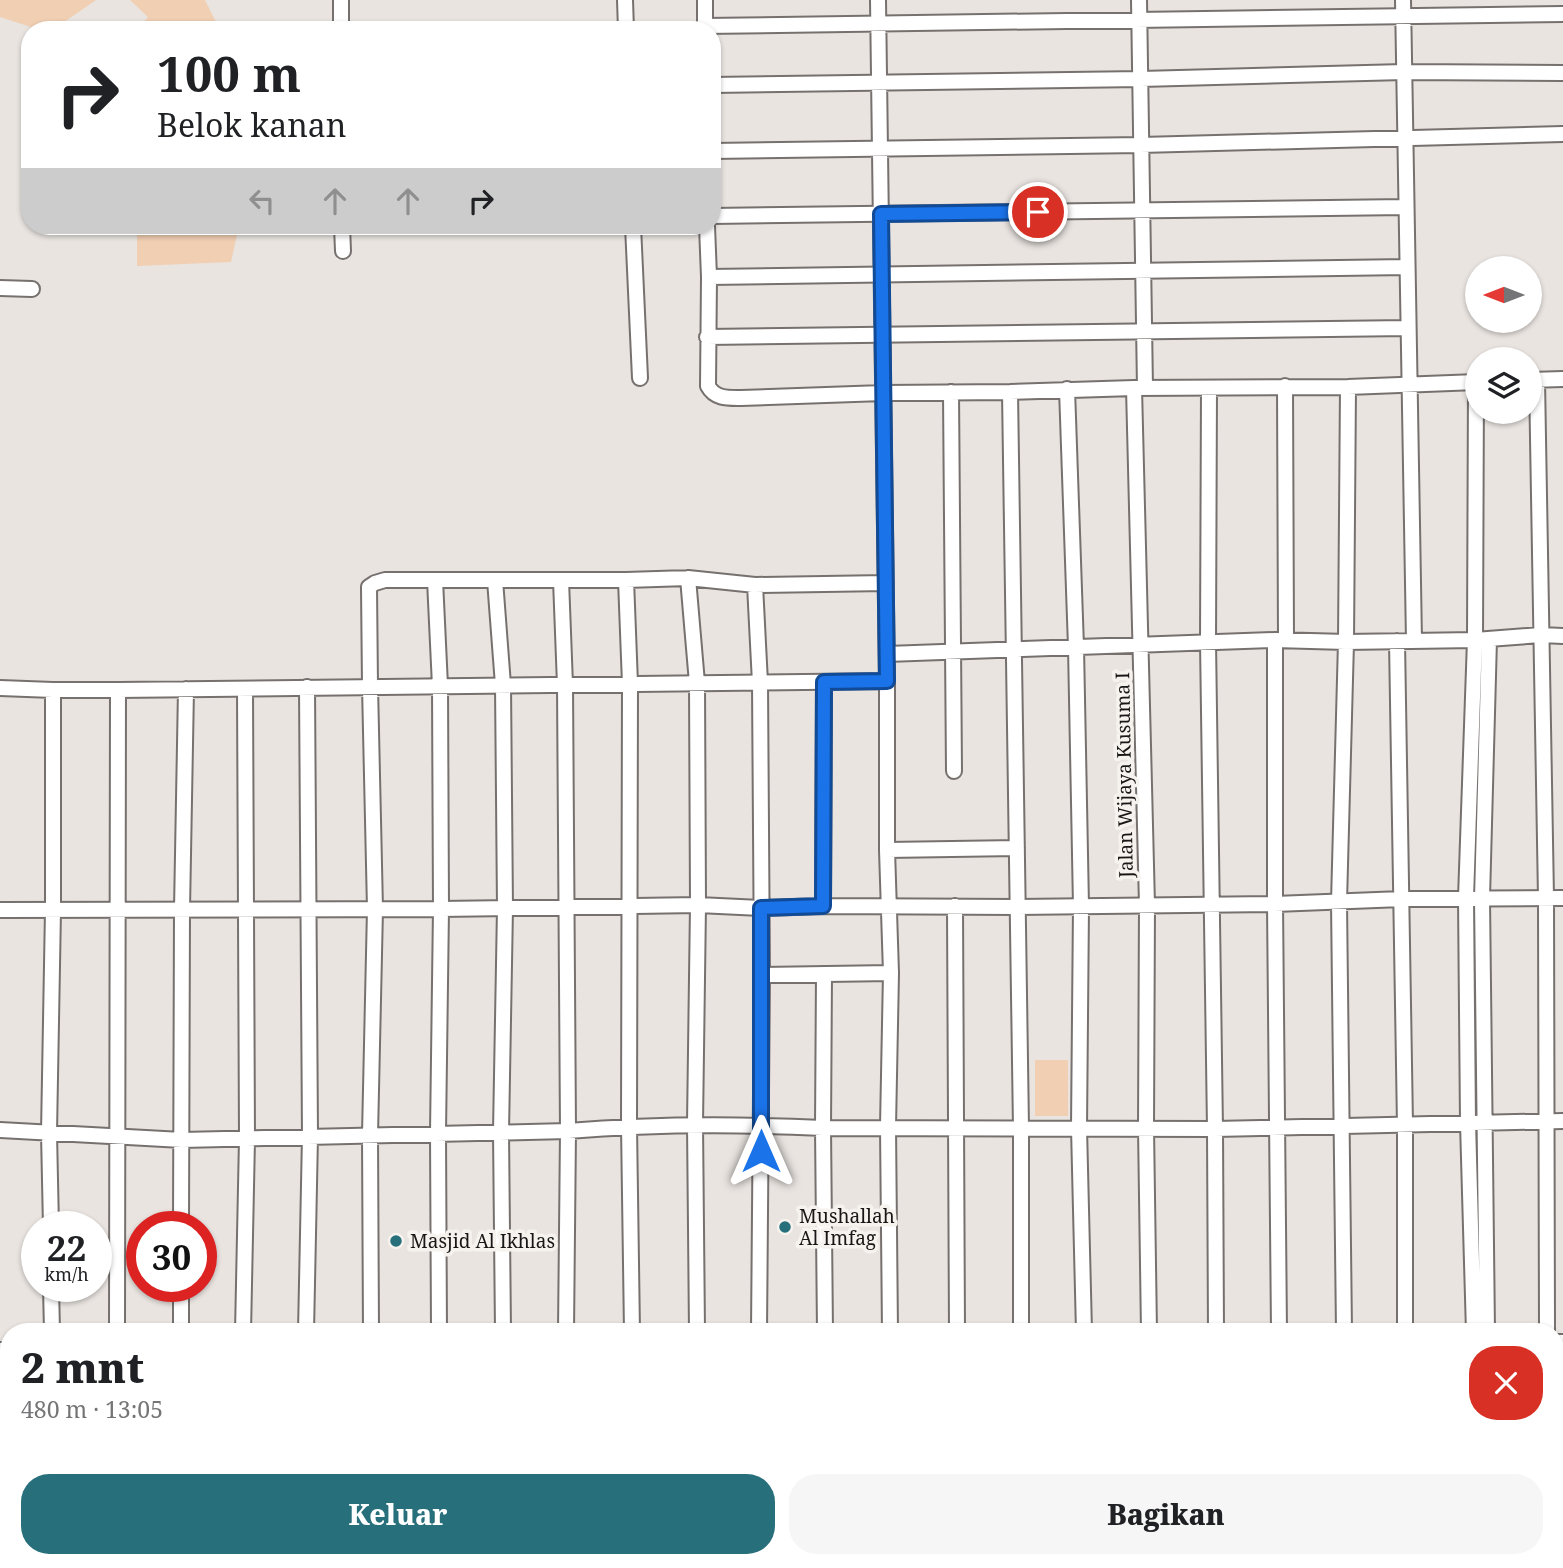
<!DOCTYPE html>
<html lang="id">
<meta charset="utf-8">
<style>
body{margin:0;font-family:"Noto Serif",serif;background:#f6f6f6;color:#202124;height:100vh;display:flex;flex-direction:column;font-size:26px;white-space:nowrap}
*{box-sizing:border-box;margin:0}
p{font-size:23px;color:#757577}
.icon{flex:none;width:38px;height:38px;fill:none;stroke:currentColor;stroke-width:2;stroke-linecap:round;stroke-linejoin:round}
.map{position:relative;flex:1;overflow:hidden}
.drawer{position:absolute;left:0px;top:1323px;width:1564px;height:245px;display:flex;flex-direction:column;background:#fff;border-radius:28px 28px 0 0;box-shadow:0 2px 5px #0004}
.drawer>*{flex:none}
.hud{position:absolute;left:21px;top:21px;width:700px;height:214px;border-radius:28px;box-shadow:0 2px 5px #0004;background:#fff;color:#202124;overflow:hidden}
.needle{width:46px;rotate:270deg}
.controls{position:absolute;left:1465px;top:256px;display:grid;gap:14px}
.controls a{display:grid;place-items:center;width:77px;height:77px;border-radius:50%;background:#fff;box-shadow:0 2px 5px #0004;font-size:35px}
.speed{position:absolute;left:21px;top:1211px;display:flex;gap:14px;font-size:35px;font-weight:700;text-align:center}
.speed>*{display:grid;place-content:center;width:91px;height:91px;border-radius:50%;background:#fff;box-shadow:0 2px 5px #0004;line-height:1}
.speed small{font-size:18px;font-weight:400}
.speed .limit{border:10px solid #d22;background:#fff;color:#111}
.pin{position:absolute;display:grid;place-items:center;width:60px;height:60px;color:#fff;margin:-30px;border:4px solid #fff;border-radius:50%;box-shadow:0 2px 7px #0007}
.me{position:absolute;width:77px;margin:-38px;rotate:0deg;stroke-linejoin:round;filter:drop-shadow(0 0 5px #0008)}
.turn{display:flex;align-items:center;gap:24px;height:147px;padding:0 21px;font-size:32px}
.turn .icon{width:91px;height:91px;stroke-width:2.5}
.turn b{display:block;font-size:49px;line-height:60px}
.lanes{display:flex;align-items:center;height:66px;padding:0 21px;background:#0003;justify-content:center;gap:35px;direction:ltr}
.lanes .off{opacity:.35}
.round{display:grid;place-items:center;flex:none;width:74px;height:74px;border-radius:28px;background:#f6f6f6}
.headline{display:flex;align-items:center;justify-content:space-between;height:119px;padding:0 21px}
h1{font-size:42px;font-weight:800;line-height:52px}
.action{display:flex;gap:14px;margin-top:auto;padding:14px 21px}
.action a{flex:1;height:80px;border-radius:28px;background:#286f7c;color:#fff;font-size:28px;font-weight:800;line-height:80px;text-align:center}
.action a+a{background:#f6f6f6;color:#202124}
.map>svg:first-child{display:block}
.green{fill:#f0cfb3}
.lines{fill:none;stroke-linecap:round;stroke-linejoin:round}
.minor-casing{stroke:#76716e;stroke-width:18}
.minor{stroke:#fff;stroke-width:14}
.route-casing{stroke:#114b97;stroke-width:18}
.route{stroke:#1a73e8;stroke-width:12}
.poi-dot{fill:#286f7c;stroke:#f6f2ee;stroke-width:2.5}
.labels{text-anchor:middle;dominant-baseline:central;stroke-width:7;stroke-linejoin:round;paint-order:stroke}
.street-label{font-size:19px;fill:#191716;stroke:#f6f2ee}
.poi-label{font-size:19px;fill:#191716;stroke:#f6f2ee;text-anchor:start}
</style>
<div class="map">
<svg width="1563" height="1568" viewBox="0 0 1563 1568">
<rect width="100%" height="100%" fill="#e9e4e0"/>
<path class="green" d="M0,0H96L60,25L37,29L0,17Z
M130,0H205L220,30H137L148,17Z
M137,226H237V235L231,262L137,266Z
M1035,1060H1068V1116H1035Z
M590,1559H1210L1221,1568H590Z"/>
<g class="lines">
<g class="minor-casing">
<path id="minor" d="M341,0V30
M625,0L626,30
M878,0L887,681V850L891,973L888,1127L890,1332
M1139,0L1145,388
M1403,0L1414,641
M705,26L1563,14
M705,30V0
M712,85L1141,79L1404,72L1563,73
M712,151L1141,145L1563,134
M712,216L1406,207
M342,226L343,251
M633,226L640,378
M707,226L709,277L708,386C715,399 728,398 741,398L883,393L1010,392L1134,388L1348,387L1477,382
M709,277L1407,267
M0,288L32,289
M707,337L1408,328
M1530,380L1563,379
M1537,380L1546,898L1547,1332
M1285,386L1286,640
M1134,388L1147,905L1146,1128L1149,1332
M1209,388L1208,642L1215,1129L1216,1332
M1067,389L1076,647L1081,906L1079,1128L1084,1332
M951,392L954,771
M1010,392L1021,1128V1332
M688,578L697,683L698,905L695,1124L697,1332
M435,580L440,686L441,909L438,1133L439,1332
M495,580L503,685L505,908L501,1132L503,1332
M561,580L565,685L568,1131L566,1332
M626,580L630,684L629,1126L632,1332
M1275,640V904L1279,1332
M1397,641L1405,1125V1332
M887,654L1275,640L1346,642L1475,640L1541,635L1563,636
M0,688L53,690H118L887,681
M887,850L1017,848
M823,906L824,682
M955,906L957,1332
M0,910L441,909L698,905L761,908L823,906L1017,907L1275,904L1402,899L1563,898
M824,974L823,1128L825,1332
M762,975L891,973
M0,1130L182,1140L568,1131C653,1124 738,1124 823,1128L1215,1129L1563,1121
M51,1227L49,1133L53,910V690
M181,1227L182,910L186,689
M51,1286L52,1332
M117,1332L118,690
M181,1332V1286
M243,1332L247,1139L245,689
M306,1332L310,1136L307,687
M371,1332L370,1135L375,909L370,686L369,587L375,583L385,580H626L688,578L755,585
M759,1332L762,975L760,683L755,585L886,583
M1344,1332L1339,902L1346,642L1348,387
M1474,1332L1468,1123L1466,898L1475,640L1476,382
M1487,1332L1482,898L1489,639
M1556,1342H1563
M0,1350H9
M0,1434H9
M0,1498H9
M334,1559L341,1568
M530,1559L534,1568
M1342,1559V1568
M1405,1559V1568
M31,1568H44
M156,1568L165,1559
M265,1568L279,1559"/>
</g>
<use href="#minor" class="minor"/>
</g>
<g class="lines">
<g class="route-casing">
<path id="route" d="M761,1151V908L823,906L824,682L887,681L881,214L1038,212"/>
</g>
<use href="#route" class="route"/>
</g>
<g class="poi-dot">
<circle cx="785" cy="1227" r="7"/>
<circle cx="396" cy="1241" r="7"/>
</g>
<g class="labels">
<g class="street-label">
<text transform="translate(1124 775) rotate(-91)">Jalan Wijaya Kusuma I</text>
</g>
<g class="poi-label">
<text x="799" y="1216">Mushallah<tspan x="799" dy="22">Al Imfag</tspan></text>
<text x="410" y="1241">Masjid Al Ikhlas</text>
</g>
</g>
</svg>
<div class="controls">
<a><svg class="needle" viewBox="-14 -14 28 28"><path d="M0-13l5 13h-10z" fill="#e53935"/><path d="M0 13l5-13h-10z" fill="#757577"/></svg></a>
<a><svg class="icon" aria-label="layers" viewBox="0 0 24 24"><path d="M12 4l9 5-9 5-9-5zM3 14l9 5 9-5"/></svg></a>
</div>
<div class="speed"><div>22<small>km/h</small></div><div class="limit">30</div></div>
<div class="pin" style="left:1038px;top:212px;background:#d93025"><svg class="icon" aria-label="arrive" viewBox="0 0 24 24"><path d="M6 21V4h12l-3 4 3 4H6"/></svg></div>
<svg class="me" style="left:761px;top:1151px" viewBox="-20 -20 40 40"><path d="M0-17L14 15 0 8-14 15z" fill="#1a73e8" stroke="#fff" stroke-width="4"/></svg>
<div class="hud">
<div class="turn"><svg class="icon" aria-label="right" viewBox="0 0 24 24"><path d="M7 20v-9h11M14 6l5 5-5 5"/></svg><div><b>100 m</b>Belok kanan</div></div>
<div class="lanes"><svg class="icon off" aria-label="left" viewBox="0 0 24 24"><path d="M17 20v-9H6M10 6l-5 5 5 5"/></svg><svg class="icon off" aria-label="ahead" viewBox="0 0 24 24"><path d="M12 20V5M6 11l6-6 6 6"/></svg><svg class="icon off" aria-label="ahead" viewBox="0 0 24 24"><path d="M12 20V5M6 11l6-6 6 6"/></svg><svg class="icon" aria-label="right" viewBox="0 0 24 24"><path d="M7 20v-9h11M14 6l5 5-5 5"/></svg></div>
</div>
<section class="drawer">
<div class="headline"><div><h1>2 mnt</h1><p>480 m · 13:05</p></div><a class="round" style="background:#d93025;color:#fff"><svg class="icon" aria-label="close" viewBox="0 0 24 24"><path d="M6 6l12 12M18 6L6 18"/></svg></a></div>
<div class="action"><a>Keluar</a><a>Bagikan</a></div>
</section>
</div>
